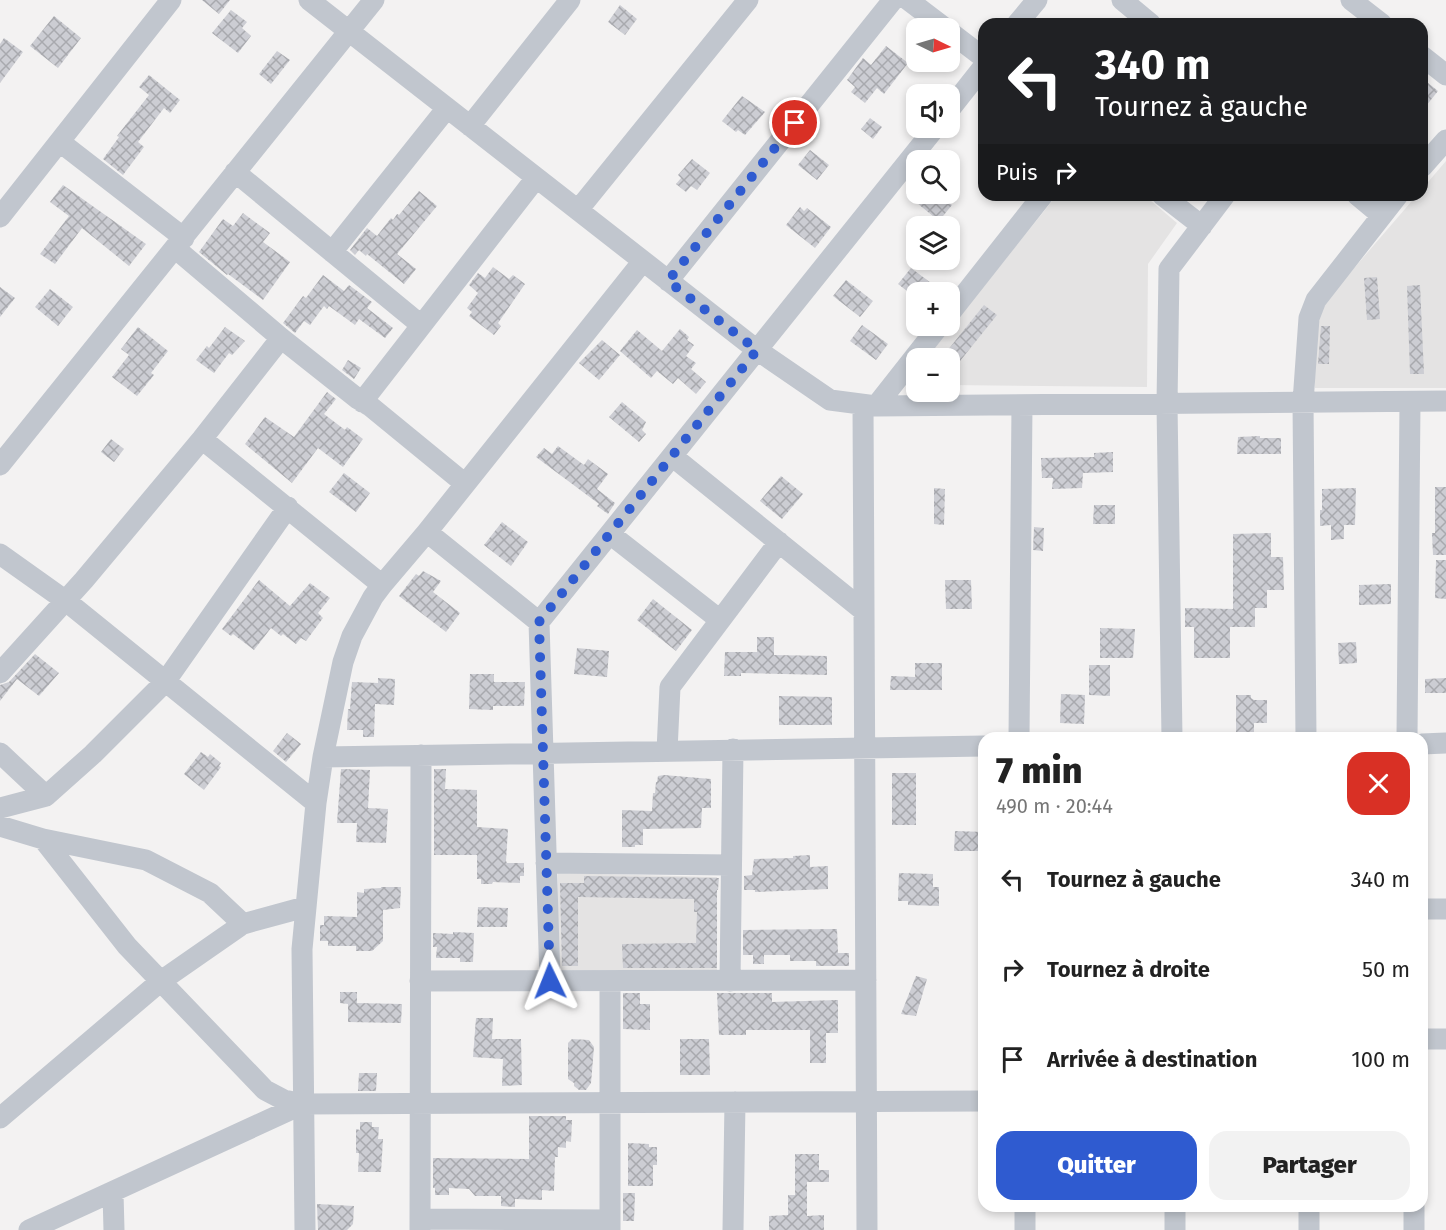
<!DOCTYPE html>
<html lang="fr">
<meta charset="utf-8">
<style>
body{margin:0;font-family:"Fira Sans",sans-serif;background:#f2f2f2;color:#222;height:100vh;display:flex;flex-direction:column;font-size:22px;white-space:nowrap}
*{box-sizing:border-box;margin:0}
p{font-size:20px;color:#767676}
.icon{flex:none;width:33px;height:33px;fill:none;stroke:currentColor;stroke-width:2;stroke-linecap:round;stroke-linejoin:round}
.map{position:relative;flex:1;overflow:hidden}
.drawer{position:absolute;left:978px;top:732px;width:450px;height:480px;display:flex;flex-direction:column;background:#fff;border-radius:18px;box-shadow:0 3px 9px #0003}
.drawer>*{flex:none}
.guide{position:absolute;left:978px;top:18px;width:450px;height:183px;border-radius:18px;box-shadow:0 3px 9px #0003;background:#202124;color:#fff;overflow:hidden}
.needle{width:39px;rotate:95deg}
.fabs{position:absolute;left:906px;top:18px;display:grid;gap:12px}
.fabs a{display:grid;place-items:center;width:54px;height:54px;border-radius:12px;background:#fff;box-shadow:0 3px 9px #0003;font-size:30px}
.pin{position:absolute;display:grid;place-items:center;width:51px;height:51px;color:#fff;margin:-26px;border:3px solid #fff;border-radius:50%;box-shadow:0 2px 6px #0007}
.me{position:absolute;width:66px;margin:-33px;rotate:358deg;stroke-linejoin:round;filter:drop-shadow(0 0 4px #0008)}
.turn{display:flex;align-items:center;gap:21px;height:126px;padding:0 18px;font-size:27px}
.turn .icon{width:78px;height:78px;stroke-width:2.5}
.turn b{display:block;font-size:42px;line-height:51px}
.then{display:flex;align-items:center;height:57px;padding:0 18px;background:#0003;gap:12px;font-size:22px}
.round{display:grid;place-items:center;flex:none;width:63px;height:63px;border-radius:18px;background:#f2f2f2}
.head{display:flex;align-items:center;justify-content:space-between;height:102px;padding:0 18px}
h1{font-size:36px;font-weight:800;line-height:45px}
.primary-button{display:flex;gap:12px;margin-top:auto;padding:12px 18px}
.primary-button a{flex:1;height:69px;border-radius:18px;background:#2f5bd0;color:#fff;font-size:24px;font-weight:800;line-height:69px;text-align:center}
.primary-button a+a{background:#f2f2f2;color:#222}
ul{padding:0;list-style:none}
li{display:flex;align-items:center;gap:18px;height:90px;padding:0 18px}
li div{flex:1}
li b{display:block;font-size:22px}
li em{font-style:normal}
.map>svg:first-child{display:block}
.education{fill:#e4e3e3}
.building{fill:url(#building-cross-hatch)}
.lines{fill:none;stroke-linecap:round;stroke-linejoin:round}
.minor{stroke:#c1c6ce;stroke-width:21}
.route{stroke:#2f5bd0;stroke-width:10;stroke-dasharray:0 18}
</style>
<div class="map">
<svg width="1446" height="1230" viewBox="0 0 1446 1230">
<defs>
<pattern id="building-cross-hatch" width="8" height="8" patternUnits="userSpaceOnUse" patternTransform="scale(1.5)"><rect width="8" height="8" fill="#cccdd3"/><path d="M0 0l8 8M0 8l8-8" fill="none" stroke="#a8a9ae"/></pattern>
</defs>
<rect width="100%" height="100%" fill="#f3f2f2"/>
<path class="education" d="M1446,161V388H1315L1312,317L1417,195H1422V189Z
M1057,195H1144L1177,223L1148,264L1147,387L950,385V358H926Z
M558,873L717,877V970H558Z"/>
<path class="building" d="M202,0H230L219,14Z
M620,5L637,19L625,35L608,22Z
M231,10L247,22L242,28L251,36L238,53L212,33Z
M54,16L81,38L58,68L30,46Z
M4,38L23,52L0,83V44Z
M886,46L908,63L884,94L877,88L865,103L851,92L855,87L847,80L863,58L871,65Z
M277,51L290,60L271,84L259,74Z
M149,75L180,100L170,113L164,108L138,142L144,147L123,175L103,159L119,137L117,136L149,95L139,87Z
M1422,78L1438,91L1422,111Z
M742,96L765,112L745,135L738,130L736,132L722,121Z
M870,118L882,127L873,139L861,129Z
M810,150L829,165L817,180L798,165Z
M692,159L710,173L697,190L691,186L686,192L676,184L681,178L678,175Z
M63,185L146,244L129,266L82,228L55,264L40,254L69,216L50,202Z
M419,191L437,206L397,254L416,269L404,284L367,254L366,256L359,250L355,255L350,250L367,228L377,236L391,218L393,220L397,214L399,215Z
M906,194H939L952,205L939,221Z
M800,207L804,211L807,208L831,227L815,248L786,225Z
M243,213L270,233L263,242L290,262L263,300L228,274L227,275L199,252L223,219L233,226Z
M493,267L509,279L513,275L525,284L498,323L501,326L494,335L469,316L472,312L467,308L478,293L469,285L478,273L485,278Z
M911,268L931,283L924,292H916V298L898,284Z
M323,275L344,291L349,285L372,302L367,308L393,328L385,338L359,319L355,325L329,306L327,309L324,306L310,325L304,321L295,333L283,323L303,296L306,298Z
M1377,277L1380,319L1367,320L1364,278Z
M846,280L873,301L860,317L833,296Z
M1420,285L1424,374H1410L1407,286Z
M0,287L15,298L0,317Z
M50,289L73,307L58,326L35,307Z
M984,305L997,315L956,366L950,361V358L943,356Z
M862,325L888,344L876,360L850,341Z
M1321,326H1330L1329,364H1318Z
M138,327L168,351L151,373L154,375L137,396L112,377L129,355L121,349Z
M225,327L245,341L232,355L229,353L214,373L196,360L207,346L209,348Z
M680,329L689,337L687,340L694,345L686,356L696,363L691,369L706,382L696,394L678,378L673,384L657,371L651,378L620,351L637,330L662,351Z
M602,340L620,355L599,380L579,363Z
M348,360L361,368L354,379L342,370Z
M327,392L336,399L324,414L345,430L347,427L363,439L343,467L318,448L292,483L245,444L265,417L294,437Z
M622,402L646,422L642,430L646,434L639,442L609,417Z
M1260,436V438H1281V454H1237L1238,437Z
M111,439L124,449L114,462L101,452Z
M558,446L584,465L588,459L608,474L597,489L615,503L608,514L597,506L599,504L536,457L544,448L552,454Z
M1113,452V472L1083,473L1082,488L1052,489L1053,478H1042L1041,458L1094,457V453Z
M344,473L370,493L356,512L329,492Z
M781,476L803,494L782,519L760,501Z
M1435,487H1446V555H1433L1432,533H1435Z
M934,488L945,489L944,525L934,524Z
M1356,488L1355,525H1344V539L1331,540V525L1320,526V510H1322V489Z
M1094,505H1115V524H1093Z
M502,522L528,542L511,566L484,545Z
M1034,527L1044,528L1043,551L1033,550Z
M1271,533V557H1283L1284,590H1267V608H1255V627H1230V658H1194V627H1185V608L1233,609V534Z
M1436,560H1446V599L1435,598Z
M423,571L441,581L433,592L460,613L446,632L399,596L416,574L419,576Z
M259,580L290,606L310,583L330,598L318,613L323,618L306,641L301,638L296,644L283,634L281,636L271,628L254,650L233,634L231,636L222,629Z
M945,580H971L972,609H946Z
M1391,584V604L1359,605V585Z
M653,599L692,630L676,651L637,620Z
M1100,628L1135,629L1133,658H1100Z
M757,637H774V655L827,656V675L741,673V676H724L725,652H757Z
M1356,642L1357,663L1339,664L1338,643Z
M577,648L609,651L607,677L574,674Z
M35,654L59,673L39,696L17,679L0,701V685L9,682Z
M915,663H942V690H890L891,676L915,677Z
M1089,665H1110V696L1089,695Z
M470,674H494V682H525L524,706H493V710L469,709Z
M378,678L395,679L394,705L375,704L374,737H363V730H347L348,709H350L352,682L378,683Z
M1446,678V693H1425V679Z
M1061,694L1085,695L1084,724L1060,723Z
M1236,695H1251V698L1254,700H1267V723H1254V732H1236Z
M779,696L832,697V725H779Z
M287,733L301,744L286,762L273,751Z
M201,752L208,757L210,754L221,763L219,766L221,767L204,790L184,774Z
M341,769L370,770L368,808L388,809L386,843L356,842L357,823H337Z
M434,769H446L445,789L477,790V827L508,829L506,861L507,863H524V876H520V883L493,882L492,884H481V879H477V855H434Z
M892,773H916V825H892Z
M664,775L711,779V808H702L701,828L643,829V845H635V847H622V810L652,811L653,793H655L656,782H657L658,776Z
M955,831L984,832V851H954Z
M810,855V867L828,866V889L755,892V890H744V876L752,875L754,859L793,858V856Z
M899,873L933,874V887H939V906L908,905V901H898Z
M584,876L719,878L718,890H717V968H623L622,944L696,943L697,912H694V899L578,897V966H562L560,883H584Z
M381,887H401L400,908L383,910V941L372,951H356V946H328V941H320V925H324V916L357,917V892L364,893V889L381,888Z
M478,907L508,908L507,927H477Z
M837,929L838,953H849V966H816V961H790V955H764V964H753V955H743V930Z
M453,932L474,933L473,962H460V958H436L437,947H433V933L453,934Z
M916,976L927,979L916,1016L901,1014Z
M340,992H357V1003L402,1004L401,1023L348,1022V1004L340,1003Z
M623,993H640V1004H650V1030L623,1029Z
M717,993H772V1002L838,1000V1033H826V1063H810V1030H746V1035H719Z
M476,1018H493L492,1039H521L522,1085L502,1086L503,1059L473,1057Z
M572,1039L589,1040L594,1047L591,1083L586,1090H579L574,1086V1083L568,1079V1043Z
M680,1039H709L710,1075H680Z
M359,1073H377L376,1091H358Z
M529,1116H566V1120H572L571,1142L566,1141V1148L558,1147V1157H555L554,1191L542,1190V1200L515,1199V1207L501,1206V1196H475L469,1189L449,1188V1195H435V1188H433V1158L529,1159Z
M360,1122H372V1127H379L378,1139H383L381,1172H358L359,1153H356V1129L360,1130Z
M628,1143L649,1144V1147H657V1165H653V1186H628Z
M795,1154H819V1170H829V1182H807V1216L824,1215V1230H769V1216L788,1215V1195H795Z
M623,1193H635L634,1221H623Z
M317,1204L354,1206L353,1224L347,1230H318Z"/>
<g class="lines">
<path class="minor" d="M309,0L757,350L830,400L876,406L1446,401
M908,0L945,28
M1122,0L1151,24
M1351,0L1382,24
M1017,24L1037,0
M950,32L984,58
M1422,56L1446,75
M950,109L984,66
M470,126L570,0
M60,142L184,238
M1422,167L1446,140
M235,172L421,325
M1162,195L1202,226
M1357,195L1381,215
M578,210L748,0
M0,217L171,0
M176,249L281,338L358,399L370,406L464,483
M332,252L447,108
M668,281L893,0
M950,313L1043,195
M362,402L536,178
M863,405L867,1230
M876,406L939,326
M202,439L382,585
M672,456L864,611
M0,465L374,0
M427,532L539,622
M610,534L720,620
M0,554L66,601L316,803
M0,673L84,580L202,439L281,338
M1019,738L1022,405
M1172,738L1167,404L1169,269L1225,195
M1306,738L1303,402L1309,318L1316,300L1398,195
M1407,738L1410,402
M1422,744L1446,743
M667,751L670,687L779,542
M0,753L46,796
M323,757L984,746
M0,808L46,796L93,754L165,682L288,507
M0,826L43,839L127,946L265,1090L284,1100L303,1104L984,1101
M43,839L146,860L210,893L243,924
M546,863L731,865
M1422,909H1446
M420,981L866,980
M550,981L539,622L935,128
M610,981V1230
M730,981L733,749
M1422,1039H1446
M0,1118L161,981L243,924L305,907
M113,1193L114,1230
M1414,1206V1230
M420,1219L610,1220
M29,1230L303,1104
M305,1230L302,949L316,803L323,757L343,662L352,636L373,597L382,585L427,532L643,261
M420,1230L421,755
M733,1230L735,1102
M1025,1230V1206
M1175,1230V1206
M1309,1230V1206"/>
</g>
<g class="lines">
<path class="route" d="M550,981L539,622L757,350L668,281L795,123"/>
</g>
</svg>
<div class="fabs">
<a><svg class="needle" viewBox="-14 -14 28 28"><path d="M0-13l5 13h-10z" fill="#e53935"/><path d="M0 13l5-13h-10z" fill="#767676"/></svg></a>
<a><svg class="icon" aria-label="sound" viewBox="0 0 24 24"><path d="M4 9h4l5-4v14l-5-4H4zM17 9q2 3 0 6"/></svg></a>
<a><svg class="icon" aria-label="search" viewBox="0 0 24 24"><circle cx="10" cy="10" r="6"/><path d="M15 15l6 6"/></svg></a>
<a><svg class="icon" aria-label="layers" viewBox="0 0 24 24"><path d="M12 4l9 5-9 5-9-5zM3 14l9 5 9-5"/></svg></a>
<a>+</a>
<a>−</a>
</div>
<div class="pin" style="left:795px;top:123px;background:#d93025"><svg class="icon" aria-label="arrive" viewBox="0 0 24 24"><path d="M6 21V4h12l-3 4 3 4H6"/></svg></div>
<svg class="me" style="left:550px;top:981px" viewBox="-20 -20 40 40"><path d="M0-17L14 15 0 8-14 15z" fill="#2f5bd0" stroke="#fff" stroke-width="4"/></svg>
<div class="guide">
<div class="turn"><svg class="icon" aria-label="left" viewBox="0 0 24 24"><path d="M17 20v-9H6M10 6l-5 5 5 5"/></svg><div><b>340 m</b>Tournez à gauche</div></div>
<div class="then">Puis<svg class="icon" aria-label="right" viewBox="0 0 24 24"><path d="M7 20v-9h11M14 6l5 5-5 5"/></svg></div>
</div>
<section class="drawer">
<div class="head"><div><h1>7 min</h1><p>490 m · 20:44</p></div><a class="round" style="background:#d93025;color:#fff"><svg class="icon" aria-label="close" viewBox="0 0 24 24"><path d="M6 6l12 12M18 6L6 18"/></svg></a></div>
<ul>
<li><svg class="icon" aria-label="left" viewBox="0 0 24 24"><path d="M17 20v-9H6M10 6l-5 5 5 5"/></svg><div><b>Tournez à gauche</b></div><em>340 m</em></li>
<li><svg class="icon" aria-label="right" viewBox="0 0 24 24"><path d="M7 20v-9h11M14 6l5 5-5 5"/></svg><div><b>Tournez à droite</b></div><em>50 m</em></li>
<li><svg class="icon" aria-label="arrive" viewBox="0 0 24 24"><path d="M6 21V4h12l-3 4 3 4H6"/></svg><div><b>Arrivée à destination</b></div><em>100 m</em></li>
</ul>
<div class="primary-button"><a>Quitter</a><a>Partager</a></div>
</section>
</div>
